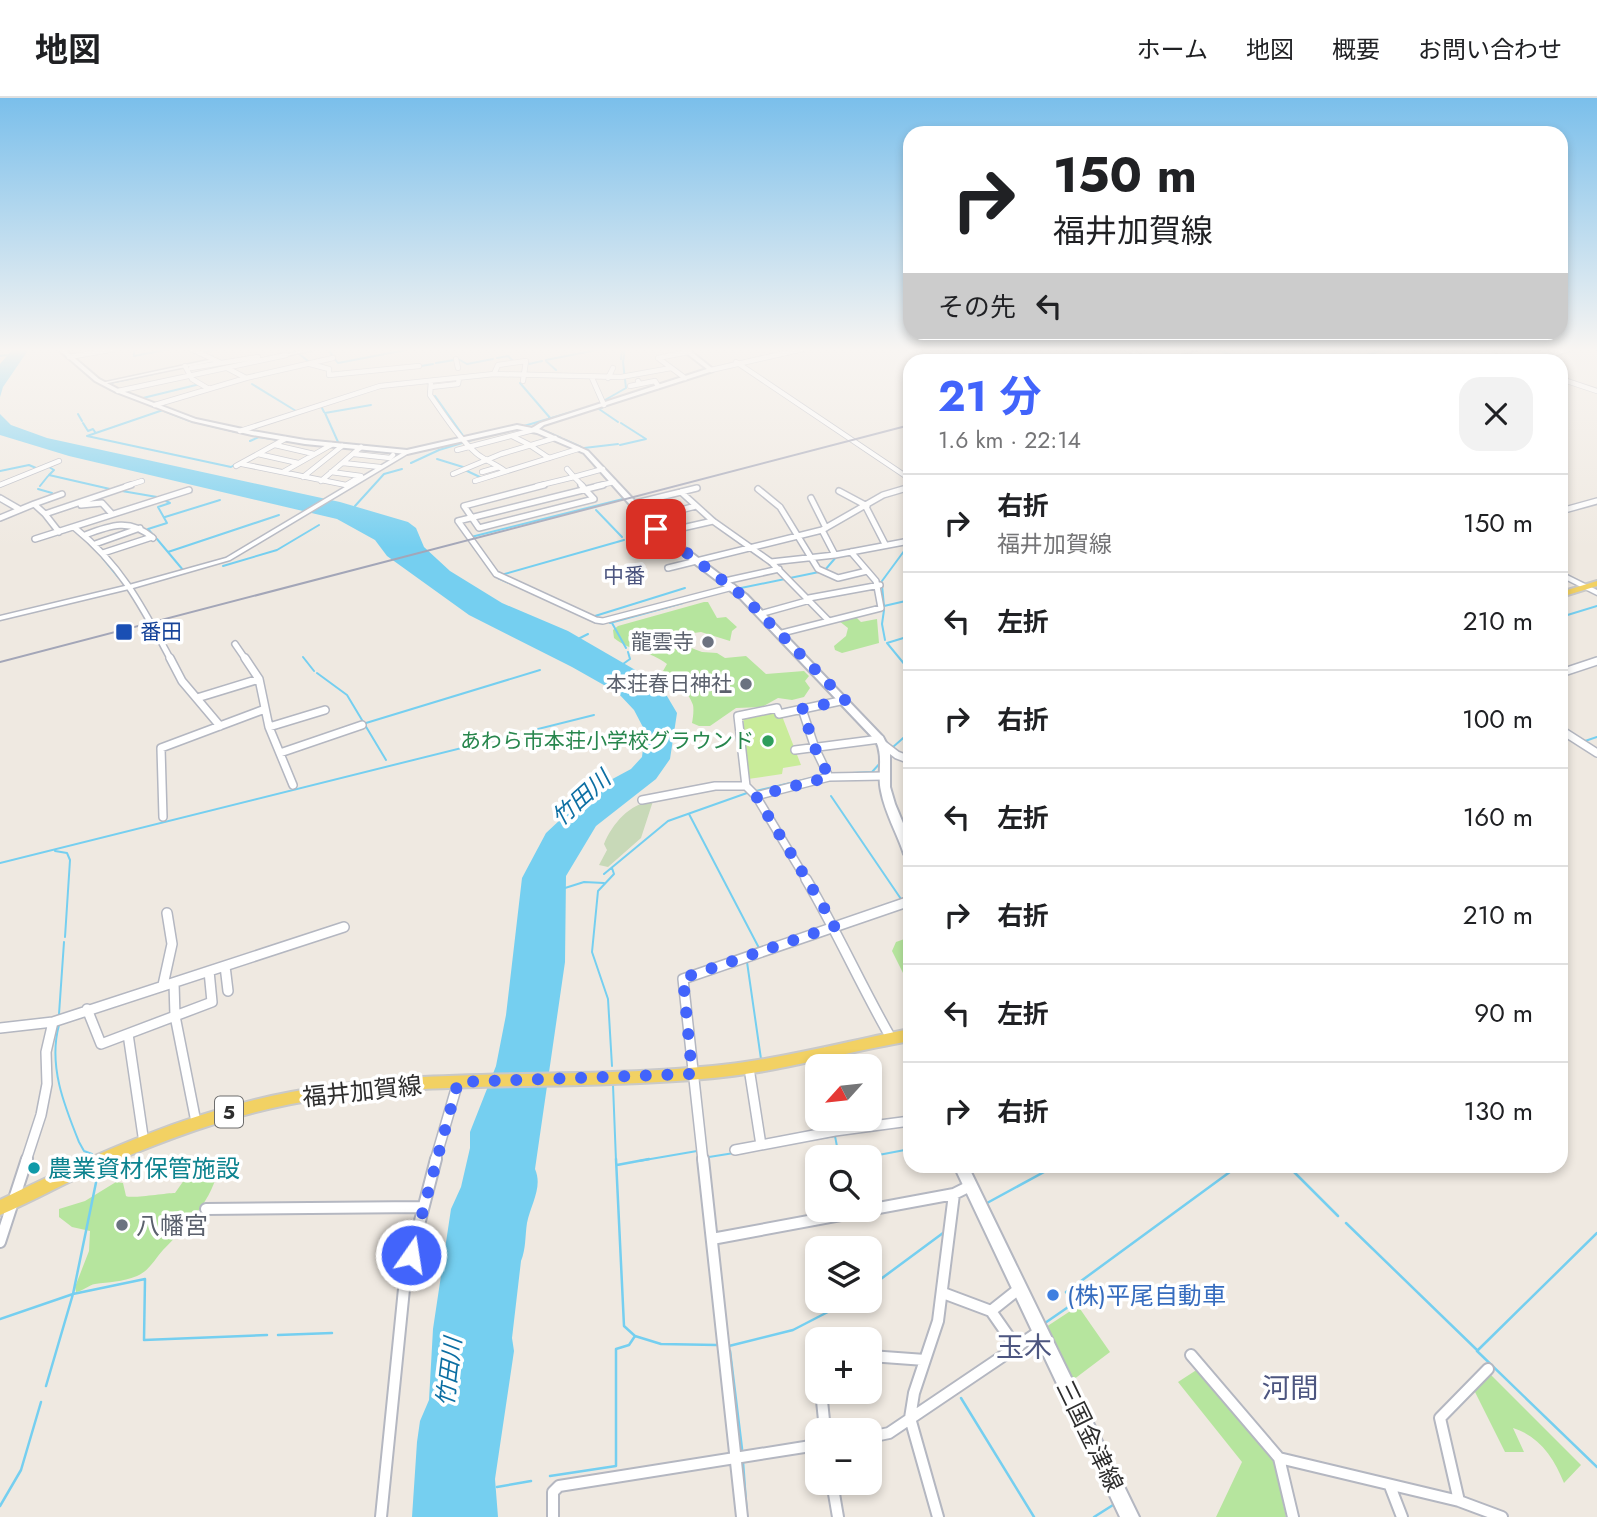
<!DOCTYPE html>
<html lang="ja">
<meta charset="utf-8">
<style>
body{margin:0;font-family:Jost,"Noto Sans JP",sans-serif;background:#f2f2f2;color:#202124;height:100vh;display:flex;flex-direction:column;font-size:26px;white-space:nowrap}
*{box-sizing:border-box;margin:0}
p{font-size:23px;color:#757577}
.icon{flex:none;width:38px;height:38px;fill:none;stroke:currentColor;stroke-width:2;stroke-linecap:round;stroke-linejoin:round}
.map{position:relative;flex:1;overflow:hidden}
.details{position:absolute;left:903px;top:256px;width:665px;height:819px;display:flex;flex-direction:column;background:#fff;border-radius:21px;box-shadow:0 4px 10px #0003}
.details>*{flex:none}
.guide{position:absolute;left:903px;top:28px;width:665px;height:214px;border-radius:21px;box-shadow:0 4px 10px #0003;background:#fff;color:#202124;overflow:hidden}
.needle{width:46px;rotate:243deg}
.buttons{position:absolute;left:805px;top:956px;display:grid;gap:14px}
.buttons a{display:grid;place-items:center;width:77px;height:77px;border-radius:14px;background:#fff;box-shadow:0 4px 10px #0003;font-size:35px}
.pin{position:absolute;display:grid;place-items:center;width:60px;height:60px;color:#fff;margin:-30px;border-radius:14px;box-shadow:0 4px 10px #0006}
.me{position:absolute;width:77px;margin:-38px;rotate:13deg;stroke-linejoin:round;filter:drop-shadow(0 0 5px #0008)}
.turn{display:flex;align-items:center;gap:24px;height:147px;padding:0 35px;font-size:32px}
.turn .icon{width:91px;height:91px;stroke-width:2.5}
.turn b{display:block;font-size:49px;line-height:60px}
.then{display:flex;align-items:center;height:66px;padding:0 35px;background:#0003;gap:14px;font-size:26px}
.round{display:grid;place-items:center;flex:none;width:74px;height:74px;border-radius:21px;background:#f2f2f2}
.summary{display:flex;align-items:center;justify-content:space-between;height:119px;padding:0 35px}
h1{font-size:42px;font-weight:700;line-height:52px;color:#4264fb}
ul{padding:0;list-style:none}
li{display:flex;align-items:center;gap:21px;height:98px;padding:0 35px;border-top:2px solid #e0e0e0}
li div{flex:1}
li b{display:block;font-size:26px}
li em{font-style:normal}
header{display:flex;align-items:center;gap:42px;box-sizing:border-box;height:98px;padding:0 35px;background:#fff;border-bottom:2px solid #e0e0e0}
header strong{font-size:33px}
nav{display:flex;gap:38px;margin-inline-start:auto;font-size:24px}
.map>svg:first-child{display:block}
.green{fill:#b6e59e}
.cemetery{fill:#c8d9b8}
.pitch{fill:#c9ec9a}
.water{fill:#75cff0}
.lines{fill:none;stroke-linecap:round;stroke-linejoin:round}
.stream-far1{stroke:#75cff0;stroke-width:2}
.stream{stroke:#75cff0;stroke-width:2.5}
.minor-far4-casing{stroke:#b4b7c1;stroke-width:6}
.minor-far3-casing{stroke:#b4b7c1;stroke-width:8}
.minor-far2-casing{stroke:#b4b7c1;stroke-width:10}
.minor-far1-casing{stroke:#b4b7c1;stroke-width:12}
.minor-casing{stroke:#b4b7c1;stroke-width:14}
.tertiary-casing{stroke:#b4b7c1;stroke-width:3}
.secondary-casing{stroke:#b4b7c1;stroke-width:4}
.primary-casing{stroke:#c9c9c9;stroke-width:4}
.minor-far4{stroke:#fff;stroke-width:4.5}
.minor-far3{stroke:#fff;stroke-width:5}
.minor-far2{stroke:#fff;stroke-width:7}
.minor-far1{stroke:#fff;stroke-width:9}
.minor{stroke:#fff;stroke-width:10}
.tertiary{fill:#fff;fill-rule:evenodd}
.secondary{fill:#fff;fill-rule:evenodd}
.primary{fill:#f2d163;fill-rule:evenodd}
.rail{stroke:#a3a6b8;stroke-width:2}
.route{stroke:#4264fb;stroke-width:12;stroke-dasharray:0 21.6}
.transit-dot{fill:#1a4fb4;stroke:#fff;stroke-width:2.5}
.worship-dot{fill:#6b7280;stroke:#fff;stroke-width:2.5}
.leisure-dot{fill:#2e9e5b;stroke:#fff;stroke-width:2.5}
.culture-dot{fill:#0f9aa8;stroke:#fff;stroke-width:2.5}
.shop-dot{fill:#3f7fe0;stroke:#fff;stroke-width:2.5}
.labels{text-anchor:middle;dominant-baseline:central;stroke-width:7;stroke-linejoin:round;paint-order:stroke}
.shield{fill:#fff;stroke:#6d6d6d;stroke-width:2}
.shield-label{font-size:19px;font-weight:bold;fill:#2e2e2e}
.far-quarter-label{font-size:21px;fill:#4d5680;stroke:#fff}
.transit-label{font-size:21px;fill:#164399;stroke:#fff;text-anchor:start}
.worship-label{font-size:21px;fill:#5b616d;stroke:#fff;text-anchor:end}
.leisure-label{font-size:21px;fill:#27864d;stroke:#fff;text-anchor:end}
.water-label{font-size:23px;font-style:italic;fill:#0d6fa3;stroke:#fff}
.near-street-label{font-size:24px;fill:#2e2e2e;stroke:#fff}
.near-culture-label{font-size:24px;fill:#0d838f;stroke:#fff;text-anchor:start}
.near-worship-label{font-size:24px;fill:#5b616d;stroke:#fff;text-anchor:start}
.near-shop-label{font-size:24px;fill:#366cbe;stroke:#fff;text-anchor:start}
.near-quarter-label{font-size:28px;fill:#4d5680;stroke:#fff}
</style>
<header>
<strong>地図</strong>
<nav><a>ホーム</a><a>地図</a><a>概要</a><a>お問い合わせ</a></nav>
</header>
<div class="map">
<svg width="1597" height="1419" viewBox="0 0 1597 1419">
<rect width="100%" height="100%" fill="#efe9e1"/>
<path class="green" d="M704,504H708L717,520L726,519L737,529L732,533L730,543L701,534L680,537L679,541L686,548L702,554L717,555L725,560L746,558L766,576L804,573L809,578L805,583L810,590L804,599L792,602L778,600L762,609L736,610L710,628H699L692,625C693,620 694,612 693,607C689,595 674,577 663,573L667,566C651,553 629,553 614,540L613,532L618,528Z
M855,518L861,524L877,521L879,545L842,555L835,552L834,548L846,538L848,530L839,523Z
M910,839V882L903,875L892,853L896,844Z
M204,1064L218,1068C215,1101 185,1129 163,1152C155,1161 149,1173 137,1178C122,1184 109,1184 95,1186C89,1187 83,1193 76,1194L75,1189L89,1153L90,1133L72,1129L59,1119V1111L85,1103L116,1084L123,1085L126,1098C132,1101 165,1095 175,1095L189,1075Z
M1078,1208L1110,1254L1069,1285L1046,1229Z
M1198,1271L1274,1361L1286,1419H1216L1242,1364L1178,1284Z
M1490,1276L1581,1367L1564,1385C1554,1360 1539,1338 1513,1330L1524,1354H1505L1474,1292Z"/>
<path class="cemetery" d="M653,703L641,740L608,769L599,767L607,752L604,746C612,726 630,705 653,703Z"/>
<path class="pitch" d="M774,613L776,619L782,618L801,667L783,670L782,676L748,681L743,618Z"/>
<path class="water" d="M13,251H29L3,289L0,299V266Z
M0,316L11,327L47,340L340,404L408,424L416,430L424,449L450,473L502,505L568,533L644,577L664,593L677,615L670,661L656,681L596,728L566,778L565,864L535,1071C543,1089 531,1106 527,1125C525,1138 526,1151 521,1163L512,1240L514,1253L495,1381L498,1419H412L417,1344L420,1323L429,1302L433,1231L451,1111L461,1089L470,1050V1034L496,968L506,917L522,780L546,735L592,692L631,671L642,659L645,633L634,612L618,595L572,569L469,517L387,458L375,442L337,421L69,358L0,337Z"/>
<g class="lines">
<path class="stream-far1" d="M134,251V258L170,251
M328,251L337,264
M1216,251L1244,262
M203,254L219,251
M298,255L308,263
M0,258L7,257
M497,260L508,258L514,264
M458,261L467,266L493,261
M621,261L622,251
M526,262L529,266L542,263
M546,262L602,251
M1348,262L1384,252
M546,263L556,272
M338,265L411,251
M436,265L454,262
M187,267L208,262
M421,268L433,266
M110,285L153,276
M520,285L551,321
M252,286L296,313
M435,298L464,339
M143,300L200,286
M615,304L599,311L618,324
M598,306L626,290L623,264L625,251
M321,308L324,314
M163,312L87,338L231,369L236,366
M164,313L190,323L236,334
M78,316L82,323
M83,325L88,333L93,331L95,334
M524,328L582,311
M540,331L561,340
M563,341L581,349
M250,343L259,339L279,342
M338,344L325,315L371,307
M620,347L646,341L621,325
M584,350L618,346
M437,361L463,369
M411,365L439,352L485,338
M49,369L54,372L49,377L110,391
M465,372L482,380
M0,373L29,367L36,370
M40,388L48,378
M38,391L52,395
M122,393L157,399
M355,408L384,376L402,371
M596,412L622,439
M165,419L220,402
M153,437L148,431L167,425L158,409L170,405L166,403
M471,439L623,401
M157,441L183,472
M168,454L279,417
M102,459L119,480
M223,468L277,452L319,427
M825,472L837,458
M501,477L624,442
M498,480L509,485
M882,483L907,449
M882,487L884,508L910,502
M736,491L819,474
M884,512L882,526L885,542
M595,518L685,490
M1561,519L1597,508
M610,525L683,505
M612,525L626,550
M910,538L887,545L910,573
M580,540L588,536
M303,559L314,573
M623,566L630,561L628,554
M317,575L347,597L386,662
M366,625L540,572
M1585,643L1597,639
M893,649L910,634
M852,675L872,674L881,664
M756,693L812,680
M831,698L901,801
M689,716L759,850
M55,753L67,755L70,762L65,839
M0,765L594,617
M612,770L614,776L598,793L592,854L608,901L612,968
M604,776L668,723L747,695
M565,790L584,784L604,785
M747,864L761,961
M59,916L64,844
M59,927C48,967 64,1007 79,1044L84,1053L92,1056
M613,987L616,1063
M816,1041L835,1038L839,1059
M709,1059L734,1055
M868,1059L910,1051
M639,1063L697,1053"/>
<path class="stream" d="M617,1067L649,1061
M1288,1068L1338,1118
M987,1105L1055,1068
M1346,1125L1477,1252
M1597,1135L1477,1253L1597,1369
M870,1189L943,1135
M0,1221L73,1196L145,1181L144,1242L267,1237
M1045,1225L1074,1205L1066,1194L1238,1068
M278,1237L332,1235
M635,1238L661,1246L717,1247
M729,1248L793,1232L851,1202
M730,1253L742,1351
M46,1288L73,1196L99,1070
M961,1300L1034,1419
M743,1364L747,1419
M550,1378L616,1368V1251L629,1247L635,1238L624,1228L616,1061
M497,1389L531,1383
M0,1408L21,1372L41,1304
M1094,1419L1113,1407"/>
<g class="minor-far4-casing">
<path id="minor-far4" d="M191,251L219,264
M1473,251L1508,262
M69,259L115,251
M658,260L685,280
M658,260L688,254
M456,261L458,270
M736,264L910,381
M310,266L329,271V277L419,268
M185,268L192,281L209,291
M191,270L258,259
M227,270L246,280
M711,272L803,251
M494,276L498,267L526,263L523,283
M592,280L604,307
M608,280L613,270
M1561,281L1597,293
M431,283L430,297C444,317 458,339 476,355C484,362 496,366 505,373
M640,286L655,283L658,288
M630,288L640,286L638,283
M431,289L458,286L459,280
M118,293L286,257
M155,307L246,280L333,260
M240,333L380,288L494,276L621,279L671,270
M512,338L532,348
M275,347L314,356
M531,348L549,360
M457,352L533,332
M258,356L298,365
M354,356L390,360L393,357
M343,365L380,369
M242,366L346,387L361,378L331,374
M236,368L285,341
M567,371L574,379
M283,374L331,347
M482,374L499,369
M453,376L501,356L555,340
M303,379L342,348
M574,379L583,388
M574,379L603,371
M321,383L361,349
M475,383L578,351
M0,387L59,363
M126,388L142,383
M537,388L574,379
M596,388L614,384"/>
</g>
<g class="minor-far3-casing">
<path id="minor-far3" d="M544,387L464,408L479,430L594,401L581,387
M603,387L458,423L496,476L596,522L603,523L733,489
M758,391L780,409L818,471L838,480L867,473
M839,393L867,408
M681,394L713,423L771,464L828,522
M0,400L19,411
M811,400L826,430
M34,406L62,396
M632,406L697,390
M81,407L102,405L112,416
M866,409L885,446
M1561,413L1597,403
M45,416L59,434
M0,420L34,406L45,416L131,387
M646,421L696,408
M75,430C122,468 143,510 171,562
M822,432L835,457
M660,435L713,423
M85,437C111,427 130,420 153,440
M35,441L189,392
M95,446L140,430
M103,455L152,439
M771,464L835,457L904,444
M668,470L822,432L883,397L910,389
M725,483L779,471
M809,500L880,487
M760,516L810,502
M778,536L881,510L876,483L851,454
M235,546L246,562"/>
</g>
<g class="minor-far2-casing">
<path id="minor-far2" d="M170,560L182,583L220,628
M245,560L259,581L269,629L293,687
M1561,575L1597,563
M197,600L259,581
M802,611L815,650L829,679
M269,629L325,612
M1561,632L1597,655
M884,647L897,657L910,662
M795,652L880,641
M280,655L362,627
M746,688L738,618L777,610L779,616L845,602
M642,702L715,688H746L756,698
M163,719L161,650L265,611
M807,783L756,698L829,679L884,678"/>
</g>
<g class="minor-far1-casing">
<path id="minor-far1" d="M806,781C837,833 861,888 891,940
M225,868L228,893
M174,885L175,918L196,1024
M163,887L172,846L167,815
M87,911L101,946L212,904L209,873
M0,930L53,924L344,829
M128,936L144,1045
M826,954L828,968
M749,970L761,1047
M834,1020L835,1033
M735,1052L835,1033L910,1023
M26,1063L41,1017L47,986L46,954L53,924
M435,1063L458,984
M703,1063L683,881L910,803"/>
</g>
<g class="minor-casing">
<path id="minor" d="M703,1061L742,1419
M206,1111L422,1109
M712,1141L954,1096
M0,1144L27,1061
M943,1195L991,1213L1016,1249
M991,1213L1020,1190
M1191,1257L1279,1360L1459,1403L1502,1419
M870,1258L925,1262
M821,1293L825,1332
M870,1339L889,1335L1040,1233
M1279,1360L1293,1419
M832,1384L838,1419
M1390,1388L1402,1419
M1459,1403L1440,1320L1488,1271
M381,1419L405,1181L436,1061
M553,1419V1394L559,1388L817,1347
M938,1419L910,1320L914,1295L938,1223L954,1096L970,1088"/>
</g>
<g class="tertiary-casing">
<path id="tertiary" d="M308,251H317L286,258L284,257Z
M1123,251H1129L1152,262H1147Z
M1568,251H1575L1541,262H1536Z
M213,261H215V263L103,286L101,285Z
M407,352L409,353V355L230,462L133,490L0,522V518L129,487L226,460Z
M1561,474L1597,492V497L1561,479Z"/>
</g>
<g class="secondary-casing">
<path id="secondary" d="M58,251H64L99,281L120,292L196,321L252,333L305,342L407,352L517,327L532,330L540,325L707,271L681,251H688L713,271V273L544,327L539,331L588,353L663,433L747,497L883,639L890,652V689L895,706L910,742V760L906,759L904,756C897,735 885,715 881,693C877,676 884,659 876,643L741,501L657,437L584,355L537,335L517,331L407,356L305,346L252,337L192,323L116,294L95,283Z
M954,1068H968L1139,1419H1120Z"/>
</g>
<g class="primary-casing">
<path id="primary" d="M1597,483V488L1561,499V494Z
M910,931V943C863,951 817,963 770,972C739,978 707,981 676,983C547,992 418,982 291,1006C220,1020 151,1047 86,1076C57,1089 29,1105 0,1117V1102C93,1057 189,1013 291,994C418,970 548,980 676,971C707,969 739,966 770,960C817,952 863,940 910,931Z"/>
</g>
<use href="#minor-far4" class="minor-far4"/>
<use href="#minor-far3" class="minor-far3"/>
<use href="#minor-far2" class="minor-far2"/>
<use href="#minor-far1" class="minor-far1"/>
<use href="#minor" class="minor"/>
<use href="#tertiary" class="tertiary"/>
<use href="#secondary" class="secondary"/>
<use href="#primary" class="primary"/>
<path class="rail" d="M1161,262L1204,251
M0,564L910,327"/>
</g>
<linearGradient id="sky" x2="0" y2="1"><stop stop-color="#7abfeb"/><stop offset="0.56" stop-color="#f8f5f2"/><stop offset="1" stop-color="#f8f5f2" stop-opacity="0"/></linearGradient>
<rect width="1597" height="450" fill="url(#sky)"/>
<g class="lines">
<path class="route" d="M411,1157L458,984L692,976L683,880L835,828L756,698L829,679L815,650L802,611L845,602L744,499L656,431"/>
</g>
<rect class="transit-dot" x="115" y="525" width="18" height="18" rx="3.5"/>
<g class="worship-dot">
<circle cx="708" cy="544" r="7"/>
<circle cx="746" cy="586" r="7"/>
<circle cx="122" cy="1127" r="7"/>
</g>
<circle class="leisure-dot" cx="768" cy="643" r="7"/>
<circle class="culture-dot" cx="34" cy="1070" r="7"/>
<circle class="shop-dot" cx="1053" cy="1197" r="7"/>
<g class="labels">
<rect class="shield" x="215" y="998.5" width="28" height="31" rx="5"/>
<g class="shield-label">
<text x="229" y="1014">5</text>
</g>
<g class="far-quarter-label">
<text x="624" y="478">中番</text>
</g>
<g class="transit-label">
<text x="140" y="534">番田</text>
</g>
<g class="worship-label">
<text x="694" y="544">龍雲寺</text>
<text x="732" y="586">本荘春日神社</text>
</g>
<g class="leisure-label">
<text x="754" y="643">あわら市本荘小学校グラウンド</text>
</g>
<g class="water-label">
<text transform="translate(581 700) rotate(-42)">竹田川</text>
<text transform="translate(449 1274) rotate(-83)">竹田川</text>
</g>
<g class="near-street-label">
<text transform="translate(362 993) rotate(-6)">福井加賀線</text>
<text transform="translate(1090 1338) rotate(64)">三国金津線</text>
</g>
<g class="near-culture-label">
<text x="48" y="1070">農業資材保管施設</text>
</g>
<g class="near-worship-label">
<text x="136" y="1127">八幡宮</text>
</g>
<g class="near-shop-label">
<text x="1067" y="1197">(株)平尾自動車</text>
</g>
<g class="near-quarter-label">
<text x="1024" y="1249">玉木</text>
<text x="1290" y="1290">河間</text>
</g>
</g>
</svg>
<div class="buttons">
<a><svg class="needle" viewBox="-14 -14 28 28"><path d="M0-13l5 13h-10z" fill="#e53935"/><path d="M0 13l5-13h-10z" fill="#757577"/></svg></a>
<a><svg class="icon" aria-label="search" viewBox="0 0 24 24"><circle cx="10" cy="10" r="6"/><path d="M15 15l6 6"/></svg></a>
<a><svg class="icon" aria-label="layers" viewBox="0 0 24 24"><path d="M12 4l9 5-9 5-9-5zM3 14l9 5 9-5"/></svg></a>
<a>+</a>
<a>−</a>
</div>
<div class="pin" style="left:656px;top:431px;background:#d93025"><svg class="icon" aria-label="arrive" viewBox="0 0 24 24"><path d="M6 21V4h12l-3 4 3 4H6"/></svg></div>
<svg class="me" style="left:411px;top:1157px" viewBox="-20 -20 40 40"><circle r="17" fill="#4264fb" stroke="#fff" stroke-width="3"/><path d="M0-11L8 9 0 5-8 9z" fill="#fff"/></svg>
<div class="guide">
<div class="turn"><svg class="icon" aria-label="right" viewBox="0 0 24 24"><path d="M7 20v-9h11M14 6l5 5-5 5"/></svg><div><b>150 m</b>福井加賀線</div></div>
<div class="then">その先<svg class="icon" aria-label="left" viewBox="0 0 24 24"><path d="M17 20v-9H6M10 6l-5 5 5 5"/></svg></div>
</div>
<section class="details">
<div class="summary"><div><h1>21 分</h1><p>1.6 km · 22:14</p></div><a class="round"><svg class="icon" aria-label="close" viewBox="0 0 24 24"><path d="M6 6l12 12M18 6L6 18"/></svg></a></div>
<ul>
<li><svg class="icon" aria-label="right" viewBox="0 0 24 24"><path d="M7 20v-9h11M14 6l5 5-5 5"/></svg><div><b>右折</b><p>福井加賀線</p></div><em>150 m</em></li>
<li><svg class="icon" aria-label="left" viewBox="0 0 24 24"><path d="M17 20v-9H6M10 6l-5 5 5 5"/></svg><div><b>左折</b></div><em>210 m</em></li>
<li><svg class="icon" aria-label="right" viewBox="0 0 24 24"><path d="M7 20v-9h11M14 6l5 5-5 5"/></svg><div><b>右折</b></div><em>100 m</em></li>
<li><svg class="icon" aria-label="left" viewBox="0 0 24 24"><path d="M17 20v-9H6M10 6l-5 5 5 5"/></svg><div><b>左折</b></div><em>160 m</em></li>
<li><svg class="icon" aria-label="right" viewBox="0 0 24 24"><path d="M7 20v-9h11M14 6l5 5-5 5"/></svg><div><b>右折</b></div><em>210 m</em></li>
<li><svg class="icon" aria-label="left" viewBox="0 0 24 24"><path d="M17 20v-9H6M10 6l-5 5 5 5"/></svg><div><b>左折</b></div><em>90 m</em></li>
<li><svg class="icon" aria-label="right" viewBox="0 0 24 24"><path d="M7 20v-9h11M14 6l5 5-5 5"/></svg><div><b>右折</b></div><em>130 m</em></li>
</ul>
</section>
</div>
